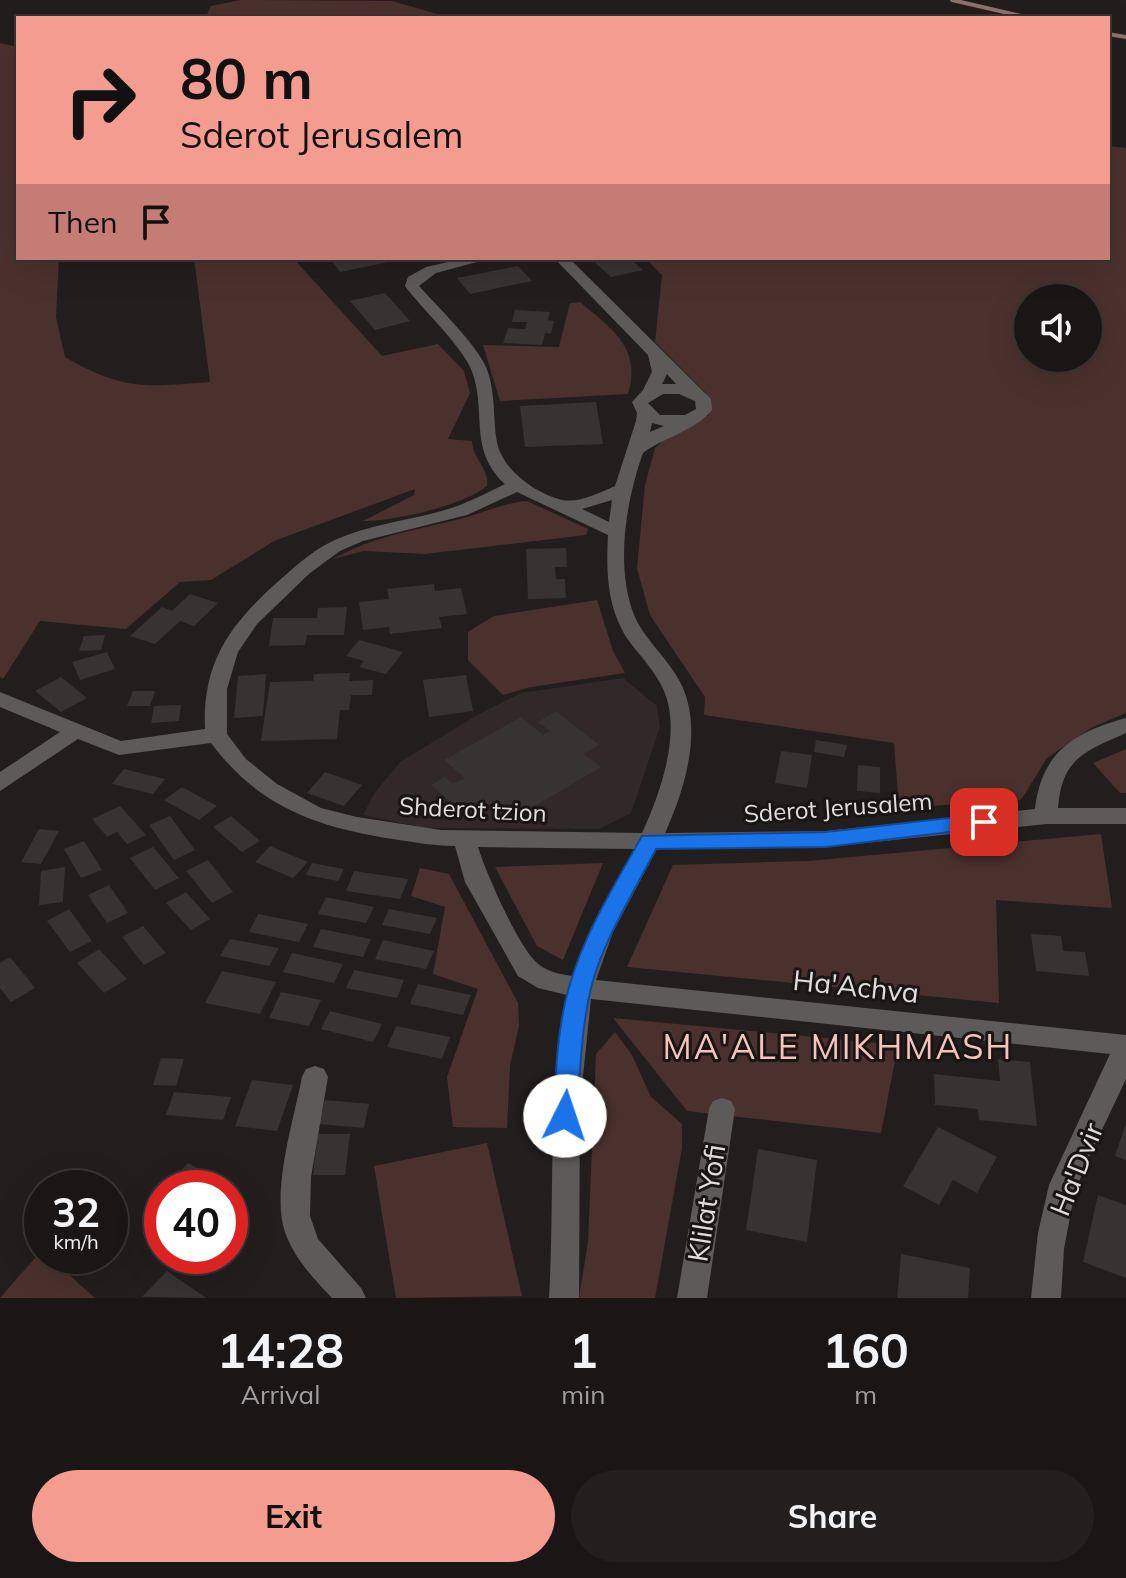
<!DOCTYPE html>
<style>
body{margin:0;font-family:Mulish,sans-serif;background:#231f1f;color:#f1f3f6;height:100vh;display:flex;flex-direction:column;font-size:30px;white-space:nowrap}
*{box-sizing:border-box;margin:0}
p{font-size:26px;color:#9f9fa1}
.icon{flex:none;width:44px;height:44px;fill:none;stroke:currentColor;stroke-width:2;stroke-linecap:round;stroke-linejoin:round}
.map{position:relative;height:1298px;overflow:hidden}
.details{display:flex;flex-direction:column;background:#1a1616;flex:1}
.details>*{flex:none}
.guide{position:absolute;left:16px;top:16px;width:1094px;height:244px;border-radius:0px;box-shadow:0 8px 32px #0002,0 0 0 2px #383535;background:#f59c91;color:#111;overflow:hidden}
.fabs{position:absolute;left:1014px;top:284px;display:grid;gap:16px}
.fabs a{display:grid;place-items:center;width:88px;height:88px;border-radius:50%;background:#1a1616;box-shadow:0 8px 32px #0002,0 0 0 2px #383535;font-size:40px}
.speed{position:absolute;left:24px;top:1170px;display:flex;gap:16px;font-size:40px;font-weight:700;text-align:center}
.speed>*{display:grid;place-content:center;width:104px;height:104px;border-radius:50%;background:#1a1616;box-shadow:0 8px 32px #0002,0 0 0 2px #383535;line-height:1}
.speed small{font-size:20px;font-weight:400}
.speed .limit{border:12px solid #d22;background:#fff;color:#111}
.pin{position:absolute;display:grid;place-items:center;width:68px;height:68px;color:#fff;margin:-34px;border-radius:16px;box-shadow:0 4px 12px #0006}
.me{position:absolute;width:88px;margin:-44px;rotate:4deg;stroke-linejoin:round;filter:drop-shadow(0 0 6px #0008)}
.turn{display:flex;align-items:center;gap:28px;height:168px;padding:0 32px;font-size:36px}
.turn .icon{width:104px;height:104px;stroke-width:2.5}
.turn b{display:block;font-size:56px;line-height:68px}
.then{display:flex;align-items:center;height:76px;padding:0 32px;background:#0003;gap:16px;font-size:30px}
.eta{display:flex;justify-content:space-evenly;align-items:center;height:136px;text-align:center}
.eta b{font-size:48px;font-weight:700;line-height:56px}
.primary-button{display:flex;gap:16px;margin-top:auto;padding:16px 32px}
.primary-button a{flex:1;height:92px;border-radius:48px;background:#f59c91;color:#111;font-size:32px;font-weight:700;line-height:92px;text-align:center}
.primary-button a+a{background:#231f1f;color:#f1f3f6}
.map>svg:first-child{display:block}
.built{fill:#322827}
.green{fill:#4b312e;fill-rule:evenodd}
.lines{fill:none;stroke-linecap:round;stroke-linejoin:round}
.stream{stroke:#90726e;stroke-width:4}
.building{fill:#373333}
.minor{fill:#5d5b5a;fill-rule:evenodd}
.route{fill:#1a73e8;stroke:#114b97;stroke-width:2}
.labels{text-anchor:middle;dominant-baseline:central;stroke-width:6;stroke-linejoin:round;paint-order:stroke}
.street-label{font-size:24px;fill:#e0dedd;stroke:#181514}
.near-street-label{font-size:28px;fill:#e0dedd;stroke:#181514}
.near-quarter-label{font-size:34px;letter-spacing:2px;fill:#f6c3bb;stroke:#181514}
</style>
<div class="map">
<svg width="1126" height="1298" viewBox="0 0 1126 1298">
<rect width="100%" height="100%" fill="#221e1d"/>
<path class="built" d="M623,678L657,706L660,727L631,813L599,829L425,828L363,815L374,794L400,762L479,714L521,693Z"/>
<path class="green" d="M241,0L392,1L451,18H205L211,6Z
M0,43L18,47V258H59L56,317L65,357C124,391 145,387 210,382L194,258H293L382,356L438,344L464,371L470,393L448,439L472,441C472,458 490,469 487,486C462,506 395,521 363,521L414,495L415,489L274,541L211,580L180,582L126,629L40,621L3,679L0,677Z
M1108,146L1126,148V713L1091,728L1047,758L1021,800L899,808L894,743L704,715L705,697L650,615L637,568L645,485L655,448L676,429L709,415L705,392L655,342L662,275L645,258H1108ZM1028,298H1088V358H1028Z
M580,302C612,329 642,348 628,394L500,401L483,345L559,347L570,303Z
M527,501L588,529L586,535L425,554L364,551L333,559C373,536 417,530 460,519C483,513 503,503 527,501Z
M597,600L613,651L625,673L531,687L503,695L468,660V632L494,616Z
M1126,749V793H1120L1093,763Z
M1101,834L1112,908L996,900L999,1003L627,967L673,865L808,861Z
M603,863L563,960L537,946L495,867Z
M420,868L449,874L518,1003L519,1026L510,1065L507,1128L453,1127L447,1077L478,989L433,974L445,907L411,896Z
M613,1018L898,1045L881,1133L687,1111Z
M615,1032L632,1055L651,1097L682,1124V1148L655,1298H579L588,1242L596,1054Z
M487,1143L522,1296L396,1298L374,1166Z
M42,1250V1256H48L95,1298H0Z"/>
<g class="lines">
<path class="stream" d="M952,0L1030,18
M1108,34L1126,37"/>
</g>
<path class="building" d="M330,258H403V259L340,272Z
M590,258H629L643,270L611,277Z
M518,266L532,281L470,294L457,278Z
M385,293L410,321L375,330L350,301Z
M515,310L550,312L548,320L554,321L551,334L545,333L542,345L503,343L508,328L525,329L527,322H512Z
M596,402L603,444L525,447L520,406Z
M566,548L567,567H555L556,579H565L566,598L528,599L526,549Z
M434,584L435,591L461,588L467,614L439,617L442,628L390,634L389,627L363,630L359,602L389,599L387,589Z
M190,594L218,603L194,626L180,621L155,644L130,636L162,607L172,611Z
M347,607L344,635H307L305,645L269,646L273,618H317L318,608Z
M105,635L101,650L79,651L84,636Z
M359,640L403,652L386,674L359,667L364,661L346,656Z
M107,652L115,669L80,680L72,662Z
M350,673L349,681L373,680L372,695H351L349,710H340L337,739L261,741L270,682L313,681L314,674Z
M266,674L263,716L234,718L238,676Z
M466,675L473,711L429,717L423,680Z
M61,677L87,698L61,712L35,691Z
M133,691H155L150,706H127Z
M181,705L179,721L151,723L154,706Z
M556,711L599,745L584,754L601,767L511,820L491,803L468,817L431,785L445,777L453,784L465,778L444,760L521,717L543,735L550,731L538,722Z
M816,740L847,745L844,757L814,752Z
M781,751L812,755L807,788L775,783Z
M858,765L880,767V793L857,791Z
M124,769L165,779L153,794L112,784Z
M325,772L362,785L344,806L307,793Z
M182,787L217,806L199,820L164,800Z
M120,806L146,835L127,844L117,832L107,837L92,819Z
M170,816L195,850L174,860L149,825Z
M231,816L260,841L242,852L213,827Z
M39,829L59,831L41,864L21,862Z
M84,841L102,870L81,878L64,849Z
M270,846L308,862L293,878L255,862Z
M153,847L179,878L155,890L130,858Z
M208,860L233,892L212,903L186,871Z
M312,863L344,869L338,881L306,875Z
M65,867L63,902L39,905L41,871Z
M354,871L408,879L400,899L346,891Z
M109,885L128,913L107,923L88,895Z
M186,892L210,919L191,930L166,903Z
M326,897L374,907L366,923L318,914Z
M69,909L92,941L70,952L47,921Z
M389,909L437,918L430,934L382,925Z
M258,914L308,924L299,942L249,932Z
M143,926L166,953L144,965L122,937Z
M321,929L371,939L363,957L313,947Z
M1031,934L1061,936L1063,951L1085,952L1089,976L1036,971Z
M230,939L279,948L269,966L220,956Z
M383,940L434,951L426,969L375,959Z
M99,949L127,979L104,993L77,963Z
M292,953L343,964L334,983L283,972Z
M10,957L35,988L11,1002L0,988V963Z
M354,970L404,980L397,998L346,988Z
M222,971L276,982L260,1014L205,1003Z
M418,984L471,995L463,1015L410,1004Z
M281,992L321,1000L309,1026L269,1018Z
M330,1011L382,1024L373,1042L321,1029Z
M396,1026L450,1037L442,1059L387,1047Z
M161,1058L184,1059L176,1086L153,1085Z
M998,1059L1030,1062L1037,1126L979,1120L978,1109L935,1105L934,1074L1000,1081Z
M252,1080L293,1085L277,1131L235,1126Z
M174,1092L231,1097L223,1120L166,1115Z
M325,1100L369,1104L364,1128L319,1124Z
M1125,1126H1126V1160L1115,1156Z
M938,1127L997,1157L977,1193L953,1180L939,1205L903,1186Z
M318,1134H350L345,1175H313Z
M758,1149L817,1160L807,1242L746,1230Z
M188,1163L219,1181L213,1188H165Z
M162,1192V1214L149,1206Z
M1098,1195L1126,1205V1278L1083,1262Z
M901,1254L970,1268L968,1298H897Z
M167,1271L206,1298L142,1297Z"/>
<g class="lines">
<path class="minor" d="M466,258H492L436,273L419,286C437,306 476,344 486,367C498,396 491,431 500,452C510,475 538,494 562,500C580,503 599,493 615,486L636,421L637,413L632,402L643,390L652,372L648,355L554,258H569L711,399L712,410C695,431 664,437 643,453C626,501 615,565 634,615C643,637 663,654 676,675C706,721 686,787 665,833L826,831L1035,809C1041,753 1074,732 1126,718V733C1084,752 1062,758 1058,808H1126V824H1046L826,847L657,849L613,932L596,980L1126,1035V1079L1083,1170L1073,1201L1064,1249L1061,1298H1031L1038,1233L1049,1185L1110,1054L591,999L580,1105L579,1298H549C555,1197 547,1095 567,995L538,988L518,976L465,882L455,846C434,846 413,842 393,839C316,827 259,807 211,743L119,755L78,739L0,791V772L60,732L0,707V692L121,741L205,729C202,660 232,622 282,578C299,563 316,548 337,539C369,525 404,521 438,512C462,506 483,495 505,484C467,449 488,411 471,369C460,344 422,309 405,286L408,277L426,267ZM667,374L676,384H662ZM663,394H679L695,401L696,409L685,415H660L648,403ZM652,423L664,426L650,432ZM517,492L608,535C606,573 607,609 629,641C641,657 656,672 664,691C682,733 660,794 642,833L441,830L357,817L321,808L277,784L246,759L227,734V689L238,652L257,624L310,573L340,551L363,541L467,515ZM612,500L609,522L582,509ZM478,847L634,849L589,932L572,976C560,974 547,972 537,963C518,946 486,873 478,847Z
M315,1066L324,1069L328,1077L311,1177L310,1216L318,1239L361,1288L366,1298H332C313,1278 294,1258 285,1232C271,1192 294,1119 302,1077L306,1069Z
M722,1098L731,1101L735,1109L707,1298H677L709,1109L713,1101Z"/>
</g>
<path class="route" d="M984,814L991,816L994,822L991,827L826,847L656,849C633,894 604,938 591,988C581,1030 580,1074 577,1116L574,1124L565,1127L557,1124L553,1116C556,1073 557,1029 569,987C584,934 615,884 642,836L826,832Z"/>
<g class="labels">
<g class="street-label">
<text transform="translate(838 807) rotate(-4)">Sderot Jerusalem</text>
<text transform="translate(473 809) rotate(3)">Shderot tzion</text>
</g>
<g class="near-street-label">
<text transform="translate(856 986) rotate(6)">Ha'Achva</text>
<text transform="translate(1076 1169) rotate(-68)">Ha'Dvir</text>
<text transform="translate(706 1203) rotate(-81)">Klilat Yofi</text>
</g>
<g class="near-quarter-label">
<text x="838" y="1046">MA'ALE MIKHMASH</text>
</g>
</g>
</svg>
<div class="fabs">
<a><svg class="icon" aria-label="sound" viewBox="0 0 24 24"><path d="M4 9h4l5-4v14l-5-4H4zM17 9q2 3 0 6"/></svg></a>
</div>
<div class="speed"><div>32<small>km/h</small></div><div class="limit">40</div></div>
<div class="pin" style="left:984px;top:822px;background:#d93025"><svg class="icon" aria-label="arrive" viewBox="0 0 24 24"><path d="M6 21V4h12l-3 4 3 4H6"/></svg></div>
<svg class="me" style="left:565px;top:1116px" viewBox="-20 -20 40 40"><circle r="19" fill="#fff"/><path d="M0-13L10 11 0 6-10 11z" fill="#1a73e8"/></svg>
<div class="guide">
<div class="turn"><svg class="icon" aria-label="right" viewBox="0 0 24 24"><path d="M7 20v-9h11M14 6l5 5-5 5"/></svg><div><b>80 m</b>Sderot Jerusalem</div></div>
<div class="then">Then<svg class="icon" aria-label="arrive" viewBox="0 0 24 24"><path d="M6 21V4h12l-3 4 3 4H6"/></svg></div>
</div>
</div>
<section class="details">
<div class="eta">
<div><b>14:28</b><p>Arrival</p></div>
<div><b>1</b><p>min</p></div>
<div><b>160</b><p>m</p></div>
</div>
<div class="primary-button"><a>Exit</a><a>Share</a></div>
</section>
